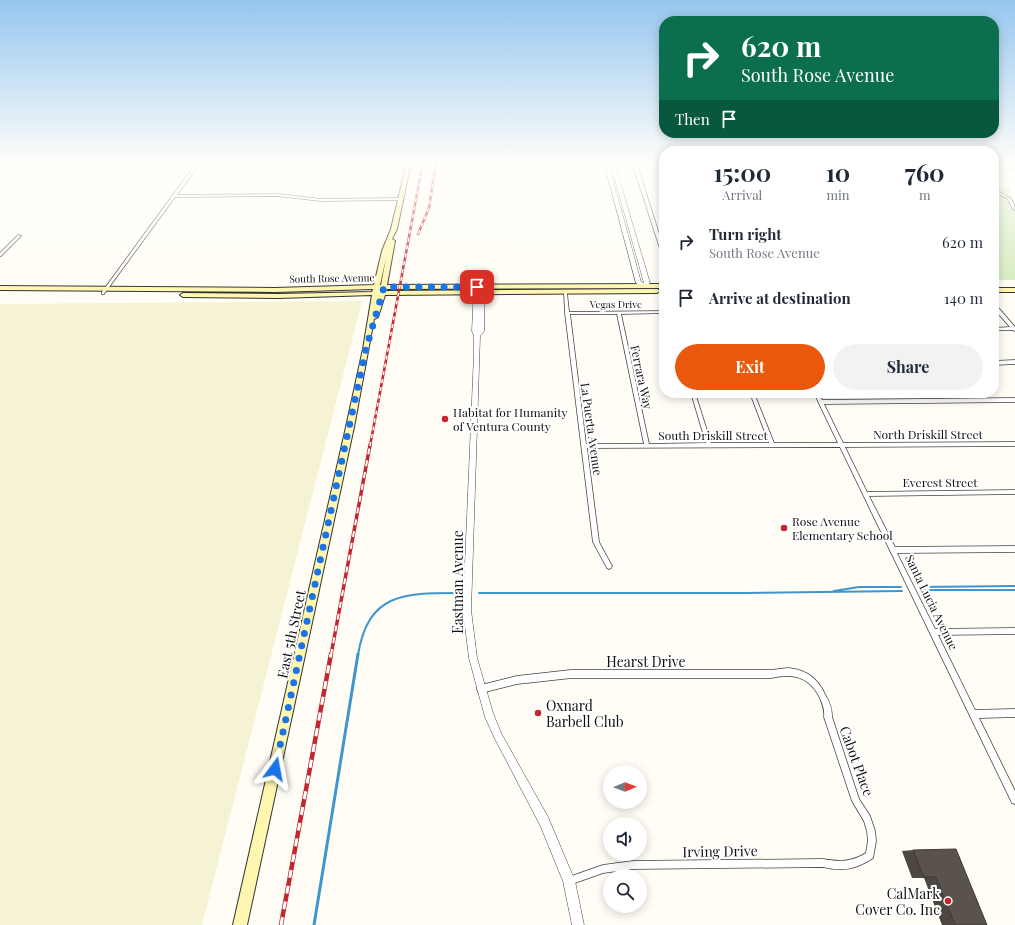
<!DOCTYPE html>
<style>
body{margin:0;font-family:"Playfair Display",serif;background:#f2f2f3;color:#1f2937;height:100vh;display:flex;flex-direction:column;font-size:15px;white-space:nowrap}
*{box-sizing:border-box;margin:0}
p{font-size:13px;color:#747a83}
.icon{flex:none;width:22px;height:22px;fill:none;stroke:currentColor;stroke-width:2;stroke-linecap:round;stroke-linejoin:round}
.map{position:relative;flex:1;overflow:hidden}
.sheet{position:absolute;left:659px;top:146px;width:340px;height:252px;display:flex;flex-direction:column;background:#fff;border-radius:16px;box-shadow:0 2px 10px #0003}
.sheet>*{flex:none}
.guide{position:absolute;left:659px;top:16px;width:340px;height:122px;border-radius:16px;box-shadow:0 2px 10px #0003;background:#0b6e4f;color:#fff;overflow:hidden}
.needle{width:26px;rotate:89deg}
.tools{position:absolute;left:603px;top:765px;display:grid;gap:8px}
.tools a{display:grid;place-items:center;width:44px;height:44px;border-radius:50%;background:#fff;box-shadow:0 2px 10px #0003;font-size:20px}
.pin{position:absolute;display:grid;place-items:center;width:34px;height:34px;color:#fff;margin:-17px;border-radius:8px;box-shadow:0 2px 6px #0006}
.me{position:absolute;width:44px;margin:-22px;rotate:13deg;stroke-linejoin:round;filter:drop-shadow(0 0 3px #0008)}
.turn{display:flex;align-items:center;gap:14px;height:84px;padding:0 16px;font-size:18px}
.turn .icon{width:52px;height:52px;stroke-width:2.5}
.turn b{display:block;font-size:28px;line-height:34px}
.then{display:flex;align-items:center;height:38px;padding:0 16px;background:#0003;gap:8px;font-size:15px}
.eta{display:flex;justify-content:space-evenly;align-items:center;height:68px;text-align:center}
.eta b{font-size:24px;font-weight:700;line-height:28px}
.primary-button{display:flex;gap:8px;margin-top:auto;padding:8px 16px}
.primary-button a{flex:1;height:46px;border-radius:24px;background:#ea580c;color:#fff;font-size:16px;font-weight:700;line-height:46px;text-align:center}
.primary-button a+a{background:#f2f2f3;color:#1f2937}
ul{padding:0;list-style:none}
li{display:flex;align-items:center;gap:12px;height:56px;padding:0 16px}
li div{flex:1}
li b{display:block;font-size:15px}
li em{font-style:normal}
.map>svg:first-child{display:block}
.farmland{fill:#f6f3d4}
.green{fill:#d5ebbd}
.lines{fill:none;stroke-linecap:round;stroke-linejoin:round}
.stream-far1{stroke:#3f96cf;stroke-width:2}
.stream{stroke:#3f96cf;stroke-width:3}
.minor-casing{stroke:#444;stroke-width:1.5}
.tertiary-casing{stroke:#444;stroke-width:1}
.secondary-casing{stroke:#333;stroke-width:2}
.minor{fill:#fff;fill-rule:evenodd}
.tertiary{fill:#fff;fill-rule:evenodd}
.secondary{fill:#fff6b0;fill-rule:evenodd}
.rail-far2-casing{stroke:#c4262e;stroke-width:2.5}
.rail-far1-casing{stroke:#c4262e;stroke-width:3.5}
.rail-casing{stroke:#c4262e;stroke-width:4.5}
.rail-far2{stroke:#fff;stroke-width:1.5;stroke-dasharray:4;stroke-linecap:butt}
.rail-far1{stroke:#fff;stroke-width:2;stroke-dasharray:6;stroke-linecap:butt}
.rail{stroke:#fff;stroke-width:3;stroke-dasharray:8;stroke-linecap:butt}
.wall{fill:#4d4742}
.building{fill:#5a524d;stroke:#3f3936}
.route{stroke:#1a73e8;stroke-width:7;stroke-dasharray:0 12.6}
.poi-dot{fill:#c4262e;stroke:#fff;stroke-width:1.5}
.labels{text-anchor:middle;dominant-baseline:central;stroke-width:4;stroke-linejoin:round;paint-order:stroke}
.far-street-label{font-size:10px;fill:#111;stroke:#fff}
.street-label{font-size:12px;fill:#111;stroke:#fff}
.poi-label{font-size:12px;fill:#111;stroke:#fff;text-anchor:start}
.near-street-label{font-size:14px;fill:#111;stroke:#fff}
.near-poi-label{font-size:14px;fill:#111;stroke:#fff;text-anchor:start}
</style>
<div class="map">
<svg width="1015" height="925" viewBox="0 0 1015 925">
<rect width="100%" height="100%" fill="#fffdf5"/>
<path class="farmland" d="M362,301L202,925H0V304Z"/>
<path class="green" d="M994,186L1009,188L1015,205V280H994V191L997,190Z"/>
<g class="lines">
<path class="stream-far1" d="M920,587L1015,586
M923,590H1015
M834,591L859,587H901
M479,593H745L902,591
M358,655C368,593 404,593 457,593"/>
<path class="stream" d="M314,925L358,654"/>
<g class="minor-casing">
<path id="minor" d="M197,162H201L177,195L277,194L321,199L401,198L403,199L401,200L321,201L277,196L175,197L104,294H102V292Z
M632,162H636L664,249V256L662,255Z
M994,190C1004,194 1015,198 1015,210L1013,209L1007,198L994,192Z
M18,235L21,236L1,256H0V253Z
M564,292H566L567,293L569,312L664,311V313L621,314L649,444L706,443L691,393H695L711,443H769L750,393H754L774,443H838L814,393H818L822,400L1015,398V402L824,404L843,443L1015,442V446L845,447L867,492L1015,490V494L869,496L895,547L1015,546V552L897,553L935,629L1015,628V634L938,635L975,710L1015,709V717L979,718L1015,791V804L1012,803L840,447L587,448L599,542L612,566L611,568L609,569L607,568L593,542L565,313ZM570,314H617L644,444H586Z
M994,305H996L1015,327V331L1012,330H994V328L1010,327L994,309Z
M1015,360V364L994,365V361Z
M788,668C808,670 818,679 826,696C830,703 832,709 832,717L859,799L870,816L875,831L876,841L873,858C856,869 843,872 823,867L633,869L603,873L569,885L566,884L565,881L566,878L603,865L633,861L823,859C839,862 852,862 866,853L868,841L867,831L864,821L852,801L824,717C825,709 822,703 819,696C808,676 792,673 771,678H571L517,684L481,693L478,692L477,689L478,686L481,685L517,676L571,670H771Z"/>
</g>
<g class="tertiary-casing">
<path id="tertiary" d="M604,162H608L641,282L644,283L610,162H614L650,283L646,287H642L636,283Z
M994,165L1015,169V171L994,167Z
M477,285L480,287L482,285L485,287L484,331L480,336L471,610L477,658L493,713L501,733L548,817L575,881L584,925H572L563,881L540,825L495,739L485,717L469,658L463,610L474,354V336L472,331L474,287Z"/>
</g>
<g class="secondary-casing">
<path id="secondary" d="M407,162H411L397,229L392,239L395,241L387,285L664,284V288L387,289L386,291L657,289L660,291L657,293L385,295L378,317L374,319L354,427L247,925H233L346,427L363,349L372,295L279,298L183,297L180,295L183,293L279,294L372,292L373,289L275,292L0,290V286L275,288L374,285L382,251L391,229ZM386,258L381,285H380Z
M994,288H1015V292H994Z"/>
</g>
<use href="#minor" class="minor"/>
<use href="#tertiary" class="tertiary"/>
<use href="#secondary" class="secondary"/>
<g class="rail-far2-casing">
<path id="rail-far2" d="M418,234L429,208L436,162
M370,446L423,162"/>
</g>
<g class="rail-far1-casing">
<path id="rail-far1" d="M331,655L370,445"/>
</g>
<g class="rail-casing">
<path id="rail" d="M281,925L331,654"/>
</g>
<use href="#rail-far2" class="rail-far2"/>
<use href="#rail-far1" class="rail-far1"/>
<use href="#rail" class="rail"/>
</g>
<path class="wall" d="M913,850L987,925H942L924,878H912L902,851Z"/>
<path class="building" d="M956,849L987,925H955L936,877H924L913,850Z"/>
<linearGradient id="sky" x2="0" y2="1"><stop stop-color="#95c6ee"/><stop offset="0.56" stop-color="#fffefa"/><stop offset="1" stop-color="#fffefa" stop-opacity="0"/></linearGradient>
<rect width="1015" height="291" fill="url(#sky)"/>
<g class="lines">
<path class="route" d="M275,769L366,349L384,287H477"/>
</g>
<g class="poi-dot">
<circle cx="445" cy="419" r="4"/>
<circle cx="784" cy="528" r="4"/>
<circle cx="538" cy="713" r="4"/>
<circle cx="948" cy="901" r="4"/>
</g>
<g class="labels">
<g class="far-street-label">
<text transform="translate(332 278) rotate(-1)">South Rose Avenue</text>
<text x="616" y="304">Vegas Drive</text>
</g>
<g class="street-label">
<text transform="translate(642 377) rotate(78)">Ferrara Way</text>
<text transform="translate(592 429) rotate(82)">La Puerta Avenue</text>
<text x="928" y="434">North Driskill Street</text>
<text x="713" y="435">South Driskill Street</text>
<text x="940" y="482">Everest Street</text>
<text transform="translate(932 602) rotate(64)">Santa Lucia Avenue</text>
</g>
<g class="poi-label">
<text x="453" y="412">Habitat for Humanity<tspan x="453" dy="14">of Ventura County</tspan></text>
<text x="792" y="521">Rose Avenue<tspan x="792" dy="14">Elementary School</tspan></text>
</g>
<g class="near-street-label">
<text transform="translate(457 582) rotate(-90)">Eastman Avenue</text>
<text transform="translate(291 634) rotate(-78)">East 5th Street</text>
<text x="646" y="661">Hearst Drive</text>
<text transform="translate(857 761) rotate(70)">Cabot Place</text>
<text transform="translate(720 851) rotate(-1)">Irving Drive</text>
</g>
<g class="near-poi-label">
<text x="546" y="705">Oxnard<tspan x="546" dy="16">Barbell Club</tspan></text>
<text x="940" y="893" text-anchor="end">CalMark<tspan x="940" dy="16">Cover Co. Inc</tspan></text>
</g>
</g>
</svg>
<div class="tools">
<a><svg class="needle" viewBox="-14 -14 28 28"><path d="M0-13l5 13h-10z" fill="#e53935"/><path d="M0 13l5-13h-10z" fill="#747a83"/></svg></a>
<a><svg class="icon" aria-label="sound" viewBox="0 0 24 24"><path d="M4 9h4l5-4v14l-5-4H4zM17 9q2 3 0 6"/></svg></a>
<a><svg class="icon" aria-label="search" viewBox="0 0 24 24"><circle cx="10" cy="10" r="6"/><path d="M15 15l6 6"/></svg></a>
</div>
<div class="pin" style="left:477px;top:287px;background:#d93025"><svg class="icon" aria-label="arrive" viewBox="0 0 24 24"><path d="M6 21V4h12l-3 4 3 4H6"/></svg></div>
<svg class="me" style="left:275px;top:769px" viewBox="-20 -20 40 40"><path d="M0-17L14 15 0 8-14 15z" fill="#1a73e8" stroke="#fff" stroke-width="4"/></svg>
<div class="guide">
<div class="turn"><svg class="icon" aria-label="right" viewBox="0 0 24 24"><path d="M7 20v-9h11M14 6l5 5-5 5"/></svg><div><b>620 m</b>South Rose Avenue</div></div>
<div class="then">Then<svg class="icon" aria-label="arrive" viewBox="0 0 24 24"><path d="M6 21V4h12l-3 4 3 4H6"/></svg></div>
</div>
<section class="sheet">
<div class="eta">
<div><b>15:00</b><p>Arrival</p></div>
<div><b>10</b><p>min</p></div>
<div><b>760</b><p>m</p></div>
</div>
<ul>
<li><svg class="icon" aria-label="right" viewBox="0 0 24 24"><path d="M7 20v-9h11M14 6l5 5-5 5"/></svg><div><b>Turn right</b><p>South Rose Avenue</p></div><em>620 m</em></li>
<li><svg class="icon" aria-label="arrive" viewBox="0 0 24 24"><path d="M6 21V4h12l-3 4 3 4H6"/></svg><div><b>Arrive at destination</b></div><em>140 m</em></li>
</ul>
<div class="primary-button"><a>Exit</a><a>Share</a></div>
</section>
</div>
